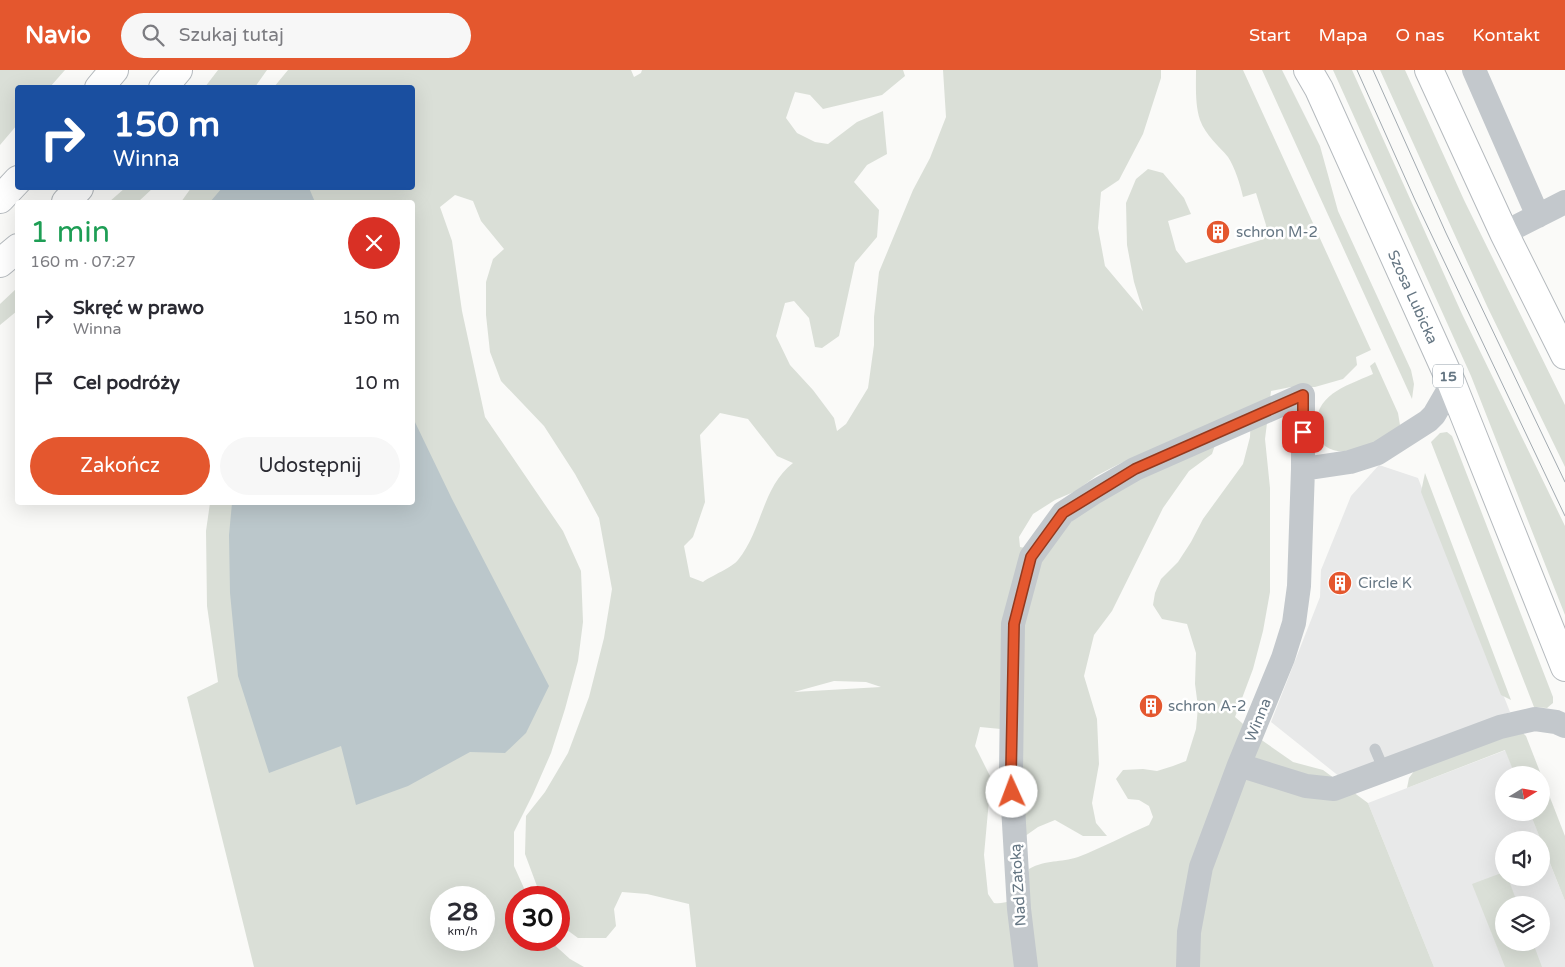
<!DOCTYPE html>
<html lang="pl">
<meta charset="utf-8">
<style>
body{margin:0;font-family:"Varela Round",sans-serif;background:#f7f7f7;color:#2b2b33;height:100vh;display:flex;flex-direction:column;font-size:19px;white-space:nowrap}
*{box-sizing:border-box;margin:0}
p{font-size:16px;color:#7c7c81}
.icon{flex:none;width:28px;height:28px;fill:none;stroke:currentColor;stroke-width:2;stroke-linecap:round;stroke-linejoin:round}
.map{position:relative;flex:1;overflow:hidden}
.sheet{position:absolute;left:15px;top:130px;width:400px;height:305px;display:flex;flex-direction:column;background:#fff;border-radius:5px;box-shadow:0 5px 20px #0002}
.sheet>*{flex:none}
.hud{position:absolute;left:15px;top:15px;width:400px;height:105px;border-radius:5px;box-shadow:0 5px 20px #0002;background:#1a4fa0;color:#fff;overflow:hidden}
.needle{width:32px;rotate:79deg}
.controls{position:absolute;left:1495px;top:696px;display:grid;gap:10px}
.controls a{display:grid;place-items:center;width:55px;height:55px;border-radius:50%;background:#fff;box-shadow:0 5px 20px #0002;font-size:25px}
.speed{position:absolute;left:430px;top:816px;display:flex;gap:10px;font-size:25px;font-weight:700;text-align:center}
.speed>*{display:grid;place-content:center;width:65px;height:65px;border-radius:50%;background:#fff;box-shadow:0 5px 20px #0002;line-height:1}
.speed small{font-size:12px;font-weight:400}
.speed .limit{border:8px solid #d22;background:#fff;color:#111}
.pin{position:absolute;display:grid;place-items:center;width:42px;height:42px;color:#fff;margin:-21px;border-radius:10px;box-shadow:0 2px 8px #0006}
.me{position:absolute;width:55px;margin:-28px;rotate:358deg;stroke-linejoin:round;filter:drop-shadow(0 0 4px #0008)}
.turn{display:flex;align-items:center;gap:18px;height:105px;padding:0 15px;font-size:22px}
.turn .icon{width:65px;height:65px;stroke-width:2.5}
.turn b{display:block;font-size:35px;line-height:42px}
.round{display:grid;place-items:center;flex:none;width:52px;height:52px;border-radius:26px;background:#f7f7f7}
.summary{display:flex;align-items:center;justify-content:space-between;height:85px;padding:0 15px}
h1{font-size:30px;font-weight:600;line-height:38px;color:#1e9e55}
.action{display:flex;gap:10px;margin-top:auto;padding:10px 15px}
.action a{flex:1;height:58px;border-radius:30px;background:#e4572e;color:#fff;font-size:20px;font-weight:600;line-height:58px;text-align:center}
.action a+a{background:#f7f7f7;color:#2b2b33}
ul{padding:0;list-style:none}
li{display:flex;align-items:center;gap:15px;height:65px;padding:0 15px}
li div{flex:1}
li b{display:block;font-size:19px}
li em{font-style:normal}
header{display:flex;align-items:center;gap:30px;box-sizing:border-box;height:70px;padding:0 25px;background:#e4572e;color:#fff}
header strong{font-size:24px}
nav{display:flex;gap:28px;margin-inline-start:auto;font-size:18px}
.search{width:350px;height:45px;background:#f7f7f7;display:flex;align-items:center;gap:12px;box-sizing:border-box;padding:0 18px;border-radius:28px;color:#7c7c81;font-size:19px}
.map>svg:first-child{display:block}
.built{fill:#e8e9e9;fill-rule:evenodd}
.green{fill:#dadfd7;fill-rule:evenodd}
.water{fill:#bbc7cb}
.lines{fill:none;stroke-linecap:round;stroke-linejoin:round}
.primary-casing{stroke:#b5babe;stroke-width:30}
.lane{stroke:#c3c8cc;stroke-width:11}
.street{stroke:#c3c8cc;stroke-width:24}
.primary{stroke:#fff;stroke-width:28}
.tram{stroke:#a2aab0;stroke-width:1}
.route-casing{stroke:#94391e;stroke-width:12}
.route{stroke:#e4572e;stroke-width:9}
.labels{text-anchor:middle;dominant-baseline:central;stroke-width:5;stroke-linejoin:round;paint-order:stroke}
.shield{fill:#fff;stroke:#939fa8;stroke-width:1}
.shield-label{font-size:14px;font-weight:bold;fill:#657683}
.poi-label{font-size:15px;fill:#657683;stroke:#fff;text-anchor:start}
.street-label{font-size:15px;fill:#657683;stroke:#fff}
</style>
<header>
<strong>Navio</strong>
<div class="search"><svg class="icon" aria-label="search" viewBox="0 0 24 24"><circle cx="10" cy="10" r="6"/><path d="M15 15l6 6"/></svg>Szukaj tutaj</div>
<nav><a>Start</a><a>Mapa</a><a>O nas</a><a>Kontakt</a></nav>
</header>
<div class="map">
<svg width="1565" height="897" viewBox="0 0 1565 897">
<rect width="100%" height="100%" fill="#fafaf8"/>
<path class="built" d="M1379,395L1418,408L1510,642L1340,707L1271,652L1320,527L1321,500L1351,426Z
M1506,680L1515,705H1504V742L1530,743L1541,770H1504V808H1541V771L1565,831V897H1434L1368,733ZM1504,835H1541V872H1504Z"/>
<path class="green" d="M0,0H65L50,17L18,18L17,55L0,75Z
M218,0H267L255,17H205Z
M288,0H631L634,7L641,3L642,0H903L905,6L882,25L823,39L810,25L795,22L786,48L797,63L815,72L828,74L857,52L883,41L887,84L867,95L854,112L879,140L877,167L855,193L839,266L822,278L815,277L809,248L794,231L785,233L776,266L790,295L813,320L834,348L837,361L846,354L868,318L874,275V247L879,202L913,120L930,88L946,47L943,0H1161V8L1143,64L1119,110L1101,122L1098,158L1105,196L1143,241L1134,212L1127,175L1126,133L1136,109L1148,99L1163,103L1184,128L1191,144L1168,151L1176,180L1186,193L1264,169L1266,155L1256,123L1243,127C1240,114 1235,98 1228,87C1218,75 1206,66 1200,50C1195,35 1196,16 1196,0H1243L1371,280L1356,287L1357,295L1343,309L1315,317H1291L1271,321L1265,369L1270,418V522L1263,561L1253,599L1235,647L1263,671L1293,692L1323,700L1368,733L1434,897H696L689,834L647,824L622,822L614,839L616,856L606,868H578L559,854V828L541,827L525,784L526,746L545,722L568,683L589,627L604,568L612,519L599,448L575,404L544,356L501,311L490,282L486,245V212L493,189L504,179L481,151L473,131L455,125L440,137L452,171L462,241L485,347L563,461L581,501L583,552L578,591L565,639L551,683L533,724L514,762V796L528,827L516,828V870H549L570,889L584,897H254L187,627L218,612L207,536L206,461L210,433L412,432V132H181L191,118H412V18L274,17ZM1251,341L1250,367L1243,394L1203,449L1191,472L1178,492L1161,509L1155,523L1153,535L1162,549L1187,554L1196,583L1195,614L1198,637L1196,659L1186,691L1173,696L1157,701L1143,699L1123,700L1116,709L1128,729L1139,730L1149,736L1153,747L1149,755C1125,765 1102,778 1078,787C1060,793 1047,789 1029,799C1026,819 1017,835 994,833L988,824L984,785L991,708L975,676L980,657L1011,660L1021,769L1038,757L1055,750L1083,766H1107L1096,753L1092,733L1099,694L1097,649L1084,606L1094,565L1112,541L1163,438L1189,401L1212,384L1216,372L1102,426L1059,462L1046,482L1020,477L1019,467L1033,444L1055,430L1076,421L1096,406L1121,393ZM720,343L748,349L777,386L793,393C762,417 762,461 738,490C733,497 711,506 703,512L690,507L684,476L693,467L705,432L700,365ZM834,611L866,612L881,617L794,622ZM441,828H484V870H441Z
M1262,0H1282L1320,76L1338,141L1411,300L1414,314L1412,329Z
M1333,0H1352L1462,244L1565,456V545L1471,306Z
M1380,0H1405L1464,130L1565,335V397L1487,236Z
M125,118H153L138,132H109Z
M17,218V241L0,255V234Z
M1375,292L1398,343L1400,355C1386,372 1346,391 1325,376C1322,373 1318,368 1315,364C1314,324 1342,318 1373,304L1370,296Z
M1447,362L1452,366L1553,627V633L1547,638L1534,637L1431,372L1440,363Z
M1425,403L1511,630L1501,625L1421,422Z
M1522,662L1526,666L1565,766V831L1530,743L1541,742V705H1515L1505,680L1407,718L1409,708L1417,697L1510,663Z
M1504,802V808H1508L1518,835H1504V872L1533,873L1542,897H1505L1472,814Z"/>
<path class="water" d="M222,118H309L315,132H210Z
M413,348L452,429L549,616L526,663L505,683L470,682L408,716L356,735L341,676L269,703L238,606L230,523L229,465L232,433L412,432Z"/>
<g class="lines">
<g class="primary-casing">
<g id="primary">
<path id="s1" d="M1308,0L1319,19L1452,314L1565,597"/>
<path d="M1429,0L1504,163L1565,285"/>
<path d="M99,18L114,0"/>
<path d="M163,18L178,0"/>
<path d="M0,129L18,110"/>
<path d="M66,132L79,118"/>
<path d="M0,193L18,178"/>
</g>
</g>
<path class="lane" d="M1375,679L1384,700"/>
<path class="street" d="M1474,0L1538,146
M1504,163L1565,132
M1303,399L1350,392L1378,383L1428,351L1434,345L1452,314
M1239,695L1306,716L1334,719L1500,657L1535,649L1556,652L1565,656
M1026,897L1019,839L1011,702L1013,554L1031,487L1063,443L1095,422L1135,399L1303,325V399L1299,516L1294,553L1283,588L1239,695L1201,797L1189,862L1188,897"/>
<use href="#primary" class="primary"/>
<path class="tram" d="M1357,0L1415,130L1565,446
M1373,0L1446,163L1565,412"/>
</g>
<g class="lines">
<g class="route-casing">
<path id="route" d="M1012,722L1011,702L1014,554L1031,487L1063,443L1135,399L1303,325V362"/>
</g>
<use href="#route" class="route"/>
</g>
<defs>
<g id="building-disc" transform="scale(1.25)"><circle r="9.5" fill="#e4572e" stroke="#fff"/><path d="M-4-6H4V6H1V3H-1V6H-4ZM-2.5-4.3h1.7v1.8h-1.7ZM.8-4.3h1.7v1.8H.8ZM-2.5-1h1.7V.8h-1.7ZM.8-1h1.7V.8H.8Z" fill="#fff"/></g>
</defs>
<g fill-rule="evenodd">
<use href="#building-disc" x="1218" y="162"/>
<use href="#building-disc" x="1340" y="513"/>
<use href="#building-disc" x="1151" y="636"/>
</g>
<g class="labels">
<rect class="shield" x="1433" y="294.5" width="30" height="23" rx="4"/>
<g class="shield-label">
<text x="1448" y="306">15</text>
</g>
<g class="poi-label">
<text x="1236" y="162">schron M-2</text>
<text x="1358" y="513">Circle K</text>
<text x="1168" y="636">schron A-2</text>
</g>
<g class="street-label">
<text stroke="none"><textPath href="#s1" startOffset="250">Szosa Lubicka</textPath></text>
<text transform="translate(1258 650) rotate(-68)">Winna</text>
<text transform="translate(1018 815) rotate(-94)">Nad Zatoką</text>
</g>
</g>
</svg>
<div class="controls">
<a><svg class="needle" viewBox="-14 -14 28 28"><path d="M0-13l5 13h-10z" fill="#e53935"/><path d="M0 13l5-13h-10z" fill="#7c7c81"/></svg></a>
<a><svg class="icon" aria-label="sound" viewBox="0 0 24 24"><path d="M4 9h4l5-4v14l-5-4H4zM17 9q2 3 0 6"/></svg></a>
<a><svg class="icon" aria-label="layers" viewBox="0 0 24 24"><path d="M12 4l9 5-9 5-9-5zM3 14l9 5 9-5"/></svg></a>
</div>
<div class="speed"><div>28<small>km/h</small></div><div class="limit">30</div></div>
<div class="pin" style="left:1303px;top:362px;background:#d93025"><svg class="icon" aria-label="arrive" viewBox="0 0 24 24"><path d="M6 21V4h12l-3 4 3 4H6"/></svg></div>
<svg class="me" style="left:1012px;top:722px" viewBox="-20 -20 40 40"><circle r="19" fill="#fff"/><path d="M0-13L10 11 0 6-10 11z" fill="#e4572e"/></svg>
<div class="hud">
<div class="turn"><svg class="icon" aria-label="right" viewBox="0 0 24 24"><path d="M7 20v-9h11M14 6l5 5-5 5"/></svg><div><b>150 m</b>Winna</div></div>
</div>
<section class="sheet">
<div class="summary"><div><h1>1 min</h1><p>160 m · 07:27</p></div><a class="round" style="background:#d93025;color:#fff"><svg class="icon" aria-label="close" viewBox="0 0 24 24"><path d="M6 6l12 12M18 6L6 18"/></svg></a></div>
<ul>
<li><svg class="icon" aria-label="right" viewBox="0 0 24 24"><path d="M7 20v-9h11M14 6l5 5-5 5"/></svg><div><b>Skręć w prawo</b><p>Winna</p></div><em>150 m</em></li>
<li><svg class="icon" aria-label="arrive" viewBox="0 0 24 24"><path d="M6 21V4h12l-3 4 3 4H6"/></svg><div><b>Cel podróży</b></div><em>10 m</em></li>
</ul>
<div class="action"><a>Zakończ</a><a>Udostępnij</a></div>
</section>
</div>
